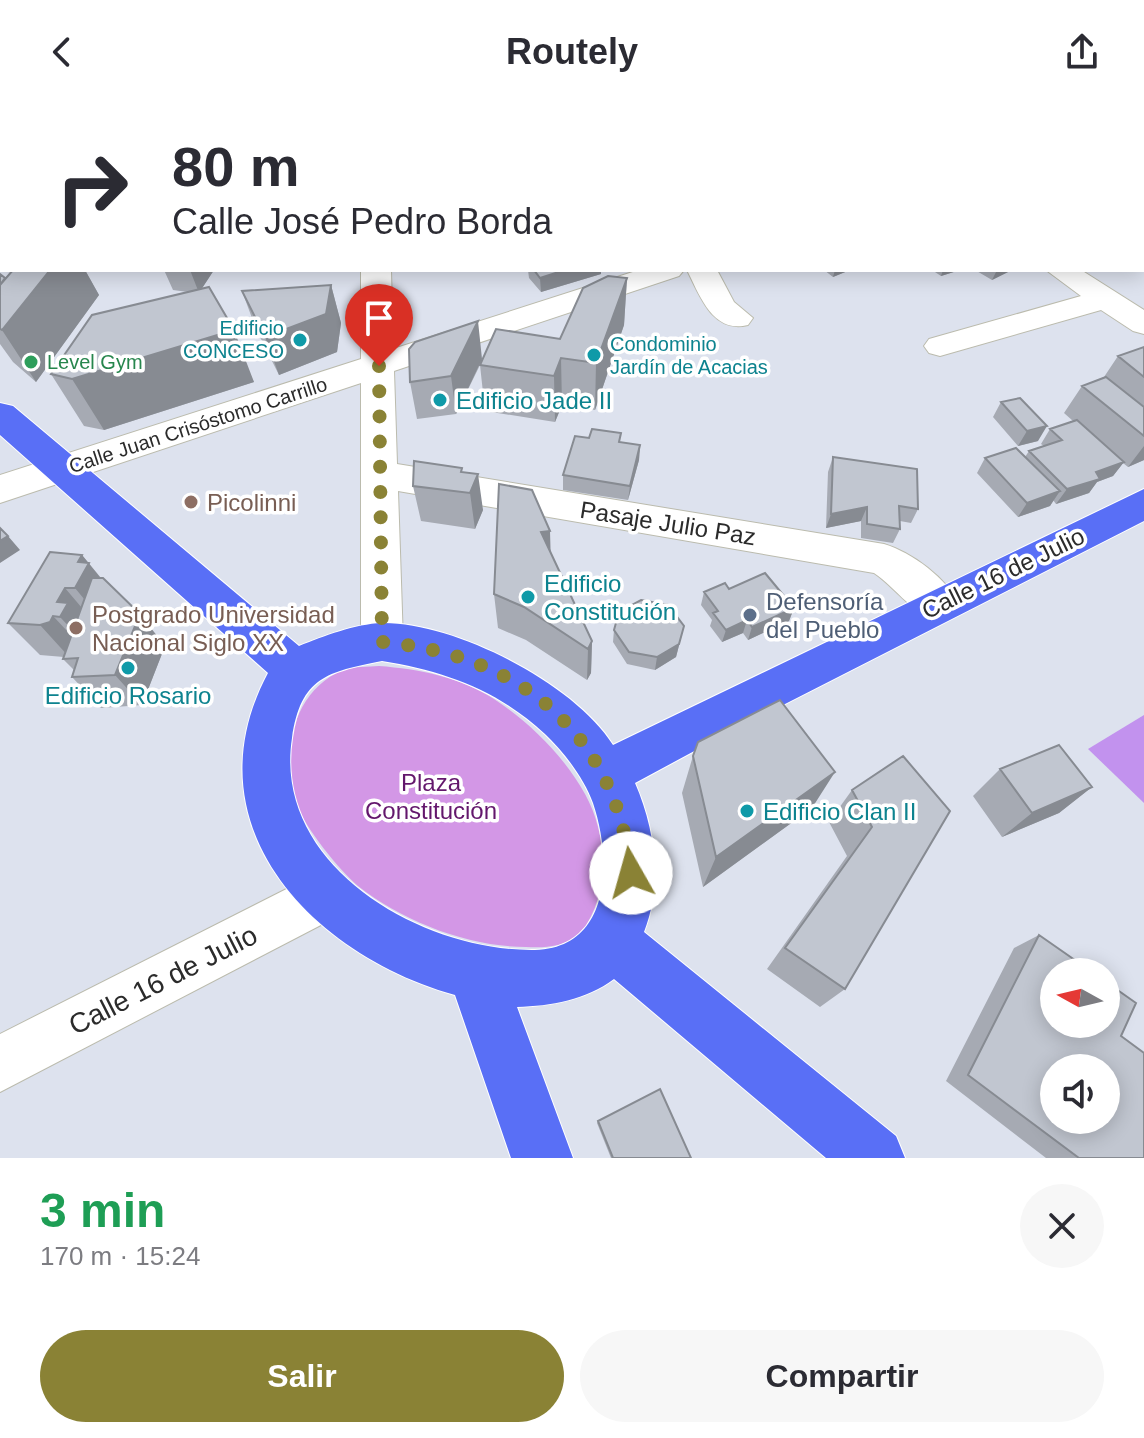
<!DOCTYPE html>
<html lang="es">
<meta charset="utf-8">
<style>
body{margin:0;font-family:Helvetica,sans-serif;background:#f7f7f7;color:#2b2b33;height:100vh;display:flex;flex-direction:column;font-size:30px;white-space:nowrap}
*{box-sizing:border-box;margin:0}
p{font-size:26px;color:#7c7c81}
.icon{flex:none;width:44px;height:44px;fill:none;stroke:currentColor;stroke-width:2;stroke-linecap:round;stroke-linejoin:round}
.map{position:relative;height:1054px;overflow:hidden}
.sheet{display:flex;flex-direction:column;background:#fff;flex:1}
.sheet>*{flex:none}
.hud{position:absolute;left:0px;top:0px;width:1144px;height:168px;box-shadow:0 4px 20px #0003;background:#fff;color:#2b2b33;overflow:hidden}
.needle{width:52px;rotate:278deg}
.tools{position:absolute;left:1040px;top:854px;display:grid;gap:16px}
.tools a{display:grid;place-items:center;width:80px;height:80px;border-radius:50%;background:#fff;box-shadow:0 4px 20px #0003;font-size:40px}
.pin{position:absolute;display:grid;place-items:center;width:68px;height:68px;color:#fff;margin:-82px -34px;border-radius:50% 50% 50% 0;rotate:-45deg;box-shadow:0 0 8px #0007}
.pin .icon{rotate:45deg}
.me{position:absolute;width:88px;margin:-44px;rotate:353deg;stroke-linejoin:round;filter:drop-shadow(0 0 6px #0008)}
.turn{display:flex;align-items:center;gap:28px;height:168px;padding:0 40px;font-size:36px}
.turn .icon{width:104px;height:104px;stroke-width:2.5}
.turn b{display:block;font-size:56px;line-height:68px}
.round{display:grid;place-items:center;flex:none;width:84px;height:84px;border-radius:42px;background:#f7f7f7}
.summary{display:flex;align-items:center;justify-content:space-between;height:136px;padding:0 40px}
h1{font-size:48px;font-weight:800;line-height:60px;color:#1e9e55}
.button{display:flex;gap:16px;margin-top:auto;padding:16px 40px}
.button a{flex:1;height:92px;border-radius:48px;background:#8a8235;color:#fff;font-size:32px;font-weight:800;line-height:92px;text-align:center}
.button a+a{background:#f7f7f7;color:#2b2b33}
header{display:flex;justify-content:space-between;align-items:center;height:104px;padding:0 40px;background:#fff;font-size:36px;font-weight:800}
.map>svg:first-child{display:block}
.green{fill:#d397e6}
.pitch{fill:#c292ee}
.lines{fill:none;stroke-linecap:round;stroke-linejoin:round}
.minor-casing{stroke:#bbbbad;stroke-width:2}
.major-casing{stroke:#fff;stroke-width:2}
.minor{fill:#fff;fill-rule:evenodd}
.major{fill:#596ff6;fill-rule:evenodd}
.wall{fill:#a6aab3}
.shaded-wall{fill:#878b92}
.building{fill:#c1c6d0;stroke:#878b92;stroke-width:2;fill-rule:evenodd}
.route{stroke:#8a8235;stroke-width:14;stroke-dasharray:0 25.2}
.culture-dot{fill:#0f9aa8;stroke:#fff;stroke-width:3}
.leisure-dot{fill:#2e9e5b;stroke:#fff;stroke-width:3}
.education-dot{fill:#8d6e63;stroke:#fff;stroke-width:3}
.service-dot{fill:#5c6f8a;stroke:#fff;stroke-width:3}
.labels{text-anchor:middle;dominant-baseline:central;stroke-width:7;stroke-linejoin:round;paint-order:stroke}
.far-culture-label{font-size:20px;fill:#0d838f;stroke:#fff;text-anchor:end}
.far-leisure-label{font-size:20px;fill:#27864d;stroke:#fff;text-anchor:start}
.far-street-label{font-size:20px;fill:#2b2b2b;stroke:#fff}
.culture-label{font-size:24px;fill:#0d838f;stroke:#fff;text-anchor:start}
.education-label{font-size:24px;fill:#785e54;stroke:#fff;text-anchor:start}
.street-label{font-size:24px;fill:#2b2b2b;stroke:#fff}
.service-label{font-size:24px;fill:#4e5e75;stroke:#fff;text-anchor:start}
.park-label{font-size:24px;fill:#63176c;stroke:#fff}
.near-street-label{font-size:28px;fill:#2b2b2b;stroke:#fff}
</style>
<header><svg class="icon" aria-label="back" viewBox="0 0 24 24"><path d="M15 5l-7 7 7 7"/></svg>Routely<svg class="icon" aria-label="share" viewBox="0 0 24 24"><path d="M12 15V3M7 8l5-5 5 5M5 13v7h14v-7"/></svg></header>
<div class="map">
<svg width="1144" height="1054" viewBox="0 0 1144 1054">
<rect width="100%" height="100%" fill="#dde2ee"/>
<path class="green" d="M379,562C419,565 460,573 494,595C530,619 564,652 585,690C606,728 610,780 588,818C586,823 583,829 578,832C562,843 545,844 526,843C470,843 403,818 358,782C340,767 304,723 297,700C281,650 291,588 343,566C354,562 368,563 379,562Z"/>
<path class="pitch" d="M1144,611V699L1088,645Z"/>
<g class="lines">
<g class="minor-casing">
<path id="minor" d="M359,0H383V2H359Z
M858,0H882L883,2H859Z
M361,166H391L393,245L639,166H684L679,172L394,267L397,360L884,440C913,449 946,474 960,501L954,513C920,524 900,486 874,469L398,387L403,538L397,551L382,556L367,551L361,538V279L0,399V371L361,255Z
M687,166H717L734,198L753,214L748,221C713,230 700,192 687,166Z
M1046,166H1081L1144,206V230L1133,227L1101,206L940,252L929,249L924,242L929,235L1081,192Z
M326,765L344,773L352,791L344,809L0,988V930Z"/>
</g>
<g class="major-casing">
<path id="major" d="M1142,56H1144V72H1142Z
M0,86H2V104H0Z
M0,299L13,302L299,542C324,532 355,520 382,519C454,518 574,579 613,641L1144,385V417L724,631L635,679C655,725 663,780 644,828L896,1032L905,1054H826L614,875C586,896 551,902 517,903L573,1054H511L455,891C312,851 187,721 268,569L0,331ZM382,557C444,567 498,586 545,630C564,648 584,674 593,699C612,755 612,844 535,846C424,848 272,763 292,634C301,573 327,568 382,557Z"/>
</g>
<use href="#minor" class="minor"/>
<use href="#major" class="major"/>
</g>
<path class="wall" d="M3,0H151L127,2H4Z
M284,0H332V2H283Z
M552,0H864L865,2H552Z
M1073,0H1136L1132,2H1072Z
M13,166H85L99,191L36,278L13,258L0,240V170L5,174Z
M164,166H214L202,184L254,278L104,326L84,322L51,270L188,188L173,186Z
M528,166H601V170L541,188L529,174Z
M824,166H850L833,173Z
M932,166H960L941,172Z
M975,166H1012L992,176Z
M627,174L624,221L595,306L562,301L555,318L485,307L480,261L456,310L417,315L410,278L482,255L560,235Z
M331,181L341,219L337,248L279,271L256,225L242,187Z
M1144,243V356L1128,363L1123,359L1113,372L1097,378L1089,389L1056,400L1053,396L1050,402L1018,413L977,369L985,354L1025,353L1029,347L1044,342L1041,340L1050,325L1073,317L1064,309L1082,282L1104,273L1118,252Z
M1001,298L1038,337L1018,342L993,313Z
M620,338L640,341L639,356L628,396L563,386V371Z
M833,353L918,405L911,419L900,417V425L893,439L861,434V417L826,424L828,368Z
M463,368L483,406L475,425L421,417L413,382Z
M550,427V449L592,537L591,569L587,576L526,536L498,524L494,490Z
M82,451L101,474L165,542L142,601L101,604L72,573L74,566L63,555L64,553L40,551L8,519Z
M729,485L794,504L789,517L748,536L743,529L722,538L710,522L712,516L701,501L704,488Z
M684,522L676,553L655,566L627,560L613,538L614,526Z
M693,652L812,704L703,783L682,689Z
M903,652L845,885L820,903L767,865L847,752L829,718L852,686Z
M1000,665L1092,683L1059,709L1002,733L973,692Z
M1039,831L1121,932L1144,1054H1046L946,977L1014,844Z
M598,1017L691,1054H611L597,1019Z"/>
<path class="shaded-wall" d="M113,0H127V2H112Z
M574,0H586V2H574Z
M675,0H705L703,2H675Z
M1108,0H1136L1132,2H1107Z
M50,166H85L99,191L36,278L2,226Z
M190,166H214L199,189Z
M565,166H601V170L541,188L540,174Z
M835,166H850L833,173Z
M943,166H960L941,172Z
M997,166H1012L992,176Z
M627,174L624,221L595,306L596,259Z
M331,181L341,219L337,248L279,271L265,233Z
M478,217L482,255L456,310L451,272Z
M234,226L254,278L104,326L72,275Z
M561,254L562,301L555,318L554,272Z
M1047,322L1038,337L1018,342L1027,327Z
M640,341L639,356L628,396L630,382Z
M1144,342V356L1128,363Z
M1124,358L1113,372L1097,378L1089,389L1056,400L1067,385L1096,368Z
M478,370L483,406L475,425L470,389Z
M1060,387L1050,402L1018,413L1027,399Z
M867,403L861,417L826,424L831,410Z
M550,427L551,462L541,428Z
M8,432L20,446L0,459V437Z
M82,451L116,493L103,518L75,484L78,458Z
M65,484L93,517L90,545L60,513L57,498Z
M794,504L789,517L748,536L752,523Z
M140,510L165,542L142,601L115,571Z
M53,512L83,544L70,554L40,521Z
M747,516L743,529L722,538L726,526Z
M684,522L676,553L655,566L657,553Z
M592,537L591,569L587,576L588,545Z
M835,668L812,704L703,783L716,753Z
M1092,683L1059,709L1002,733L1032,709Z"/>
<path class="building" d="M26,0H113L112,2H24Z
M284,0H317V2H283Z
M398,0H454L455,2H398Z
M782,0H834L838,2H786Z
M835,0H864L865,2H838Z
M13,166H50L2,226L0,225V181Z
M534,166H565L540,174Z
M0,170L5,174L0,181Z
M608,172L627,174L596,259L561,254L554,272L480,261L496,225L560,235L583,184Z
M331,181L326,210L265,233L242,187Z
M209,183L234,226L72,275L51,270L92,211Z
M478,217L451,272L410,278L409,245L415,238Z
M1144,243V273L1118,252Z
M1106,273L1144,303V332L1082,282Z
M1020,294L1047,322L1027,327L1001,298Z
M1077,316L1124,358L1096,368L1100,375L1067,385L1029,347L1062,336L1050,325Z
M592,325L621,329L619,338L640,341L630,382L563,371L575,332L589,334Z
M1016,344L1060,387L1027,399L985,354Z
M833,353L917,365L918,405L899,402L900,425L867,420V403L831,410Z
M414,357L462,364L461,368L478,370L470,389L413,382Z
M499,380L532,386L550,427L541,428L592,537L588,545L524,503L494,490Z
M0,424L8,432L0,437Z
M50,448L82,451L78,458L89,459L75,484H65L57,498L68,499L60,513L53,512L50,518L40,521L8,519Z
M765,469L794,504L752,523L747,516L726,526L713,509L718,507L704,488L725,479L729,485Z
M92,474H103L140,510L115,571L72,573L78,554L63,555Z
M641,496L668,501L684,522L679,540L657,553L629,548L614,526L619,508Z
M780,596L835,668L716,753L693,652L698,638Z
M1059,641L1092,683L1032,709L1000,665Z
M903,652L950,707L845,885L785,844L872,723L852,686Z
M1039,831L1092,868H1054V920H1106V878L1136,899L1121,932L1144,949V1054H1079L968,971ZM1054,964H1106V1016H1054Z
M660,985L691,1054H613L598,1017Z"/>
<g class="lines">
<path class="route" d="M379,262L382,538C519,550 616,629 631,769"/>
</g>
<g class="culture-dot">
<circle cx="300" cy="236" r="8"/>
<circle cx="594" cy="251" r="8"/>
<circle cx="440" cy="296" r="8"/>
<circle cx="528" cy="493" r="8"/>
<circle cx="128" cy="564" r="8"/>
<circle cx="747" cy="707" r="8"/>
</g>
<circle class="leisure-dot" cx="31" cy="258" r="8"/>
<g class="education-dot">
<circle cx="191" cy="398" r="8"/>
<circle cx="76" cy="524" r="8"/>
</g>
<circle class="service-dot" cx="750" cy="511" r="8"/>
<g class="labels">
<g class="far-culture-label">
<text x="284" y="224">Edificio<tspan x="284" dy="23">CONCESO</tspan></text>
<text x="610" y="240" text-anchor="start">Condominio<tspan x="610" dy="23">Jardín de Acacias</tspan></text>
</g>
<g class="far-leisure-label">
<text x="47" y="258">Level Gym</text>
</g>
<g class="far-street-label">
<text transform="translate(198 321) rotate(-18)">Calle Juan Crisóstomo Carrillo</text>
</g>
<g class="culture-label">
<text x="456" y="296">Edificio Jade II</text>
<text x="544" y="479">Edificio<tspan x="544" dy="28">Constitución</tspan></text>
<text x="128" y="591" text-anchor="middle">Edificio Rosario</text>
<text x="763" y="707">Edificio Clan II</text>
</g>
<g class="education-label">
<text x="207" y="398">Picolinni</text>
<text x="92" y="510">Postgrado Universidad<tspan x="92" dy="28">Nacional Siglo XX</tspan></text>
</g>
<g class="street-label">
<text transform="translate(668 419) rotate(9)">Pasaje Julio Paz</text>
<text transform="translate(1003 469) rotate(-26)">Calle 16 de Julio</text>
</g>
<g class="service-label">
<text x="766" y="497">Defensoría<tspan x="766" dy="28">del Pueblo</tspan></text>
</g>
<g class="park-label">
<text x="431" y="678">Plaza<tspan x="431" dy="28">Constitución</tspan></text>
</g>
<g class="near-street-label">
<text transform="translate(163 876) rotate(-27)">Calle 16 de Julio</text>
</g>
</g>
</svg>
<div class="tools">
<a><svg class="needle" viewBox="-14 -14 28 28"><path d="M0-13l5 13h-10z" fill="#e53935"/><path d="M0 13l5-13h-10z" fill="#7c7c81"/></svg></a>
<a><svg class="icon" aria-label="sound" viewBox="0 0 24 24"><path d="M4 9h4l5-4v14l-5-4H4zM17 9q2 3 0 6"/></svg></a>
</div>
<div class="pin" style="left:379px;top:262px;background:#d93025"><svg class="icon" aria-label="arrive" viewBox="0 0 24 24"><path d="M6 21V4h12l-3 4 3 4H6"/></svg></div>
<svg class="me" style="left:631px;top:769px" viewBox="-20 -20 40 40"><circle r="19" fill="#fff"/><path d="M0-13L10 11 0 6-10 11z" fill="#8a8235"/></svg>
<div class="hud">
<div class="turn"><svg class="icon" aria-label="right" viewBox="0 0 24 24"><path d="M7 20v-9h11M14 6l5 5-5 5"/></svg><div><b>80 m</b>Calle José Pedro Borda</div></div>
</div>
</div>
<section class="sheet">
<div class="summary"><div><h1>3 min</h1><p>170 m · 15:24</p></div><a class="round"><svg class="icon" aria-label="close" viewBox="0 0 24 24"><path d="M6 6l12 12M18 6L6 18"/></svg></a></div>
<div class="button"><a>Salir</a><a>Compartir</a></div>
</section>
